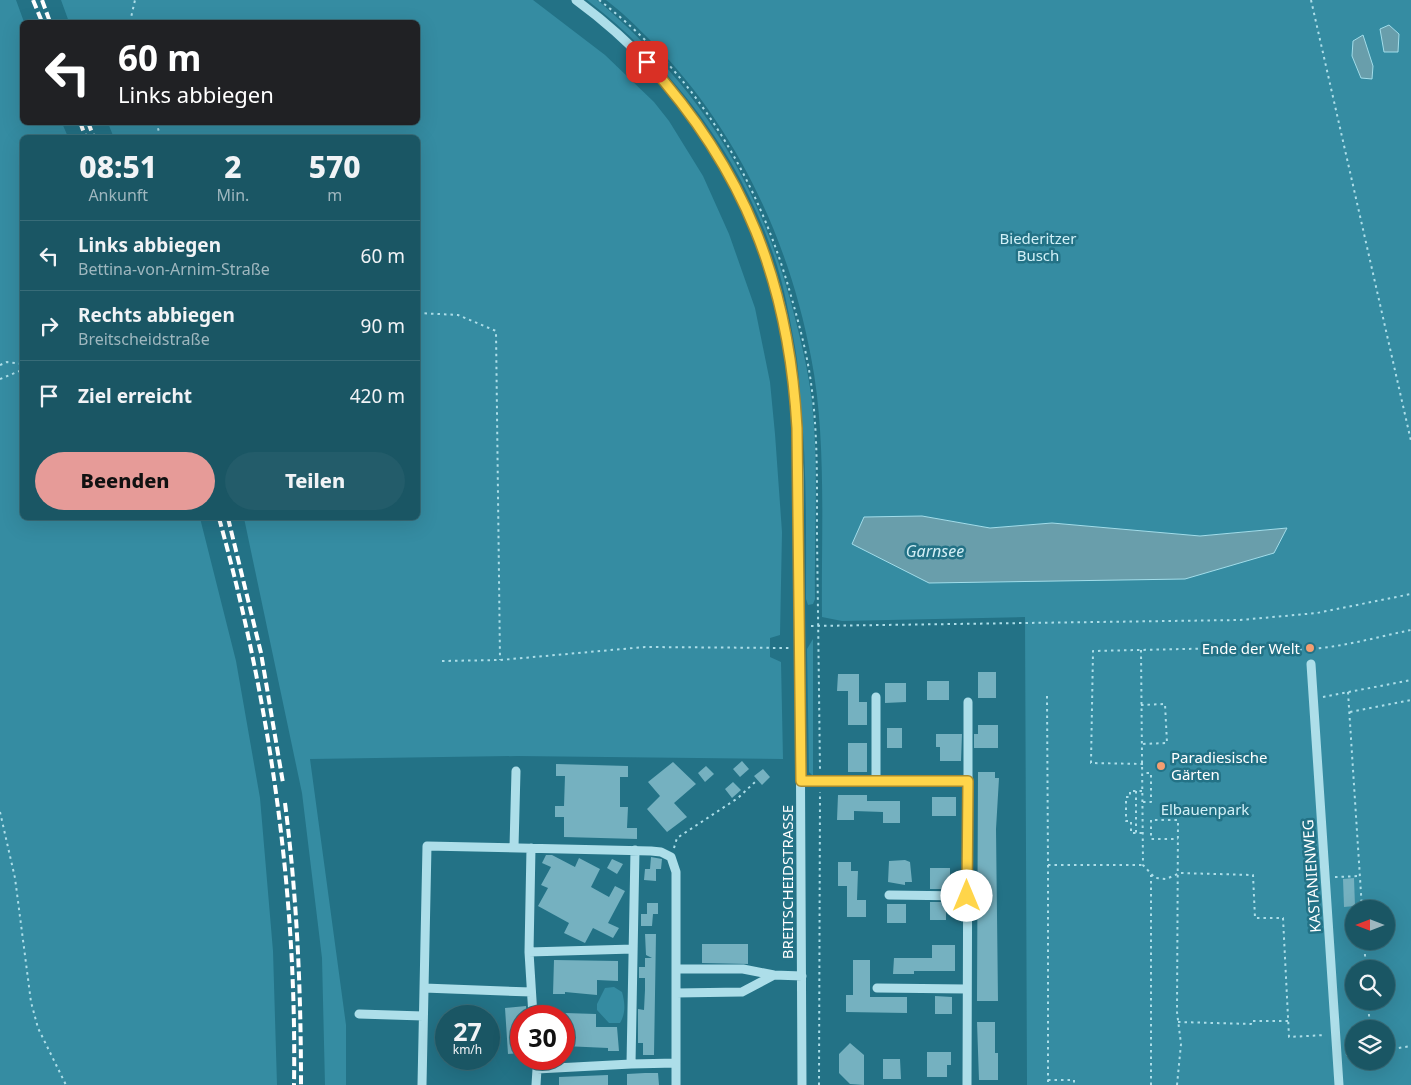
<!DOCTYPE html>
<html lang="de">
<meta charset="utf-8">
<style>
body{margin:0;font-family:"Noto Sans",sans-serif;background:#235c6a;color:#f1f3f6;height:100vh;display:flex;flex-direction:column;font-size:19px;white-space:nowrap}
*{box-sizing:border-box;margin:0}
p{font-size:16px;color:#9fb7bf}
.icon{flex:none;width:28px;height:28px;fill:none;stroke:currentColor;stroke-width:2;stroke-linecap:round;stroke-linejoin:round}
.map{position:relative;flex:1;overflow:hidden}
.sheet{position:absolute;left:20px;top:135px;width:400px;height:385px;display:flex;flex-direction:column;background:#1a5664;border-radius:8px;box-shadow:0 5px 20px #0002,0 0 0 1px #386c78}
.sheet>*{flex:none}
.hud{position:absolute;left:20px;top:20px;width:400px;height:105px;border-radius:8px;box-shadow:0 5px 20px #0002,0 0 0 1px #386c78;background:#202124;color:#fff;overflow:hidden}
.needle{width:32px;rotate:270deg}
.fabs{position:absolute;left:1345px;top:900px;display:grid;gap:10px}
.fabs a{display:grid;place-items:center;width:50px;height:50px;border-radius:50%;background:#1a5664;box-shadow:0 5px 20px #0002,0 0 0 1px #386c78;font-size:25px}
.speed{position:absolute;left:435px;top:1005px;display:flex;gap:10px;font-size:25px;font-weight:700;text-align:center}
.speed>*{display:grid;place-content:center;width:65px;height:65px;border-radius:50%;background:#1a5664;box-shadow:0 5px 20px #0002,0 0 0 1px #386c78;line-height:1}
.speed small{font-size:12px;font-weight:400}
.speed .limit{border:8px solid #d22;background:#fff;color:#111}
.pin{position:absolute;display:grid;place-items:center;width:42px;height:42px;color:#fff;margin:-21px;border-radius:10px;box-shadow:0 2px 8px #0006}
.me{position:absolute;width:55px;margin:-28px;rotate:0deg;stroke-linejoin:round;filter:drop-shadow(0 0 4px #0008)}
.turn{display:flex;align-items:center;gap:18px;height:105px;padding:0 15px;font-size:22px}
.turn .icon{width:65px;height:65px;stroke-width:2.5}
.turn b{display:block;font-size:35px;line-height:42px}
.eta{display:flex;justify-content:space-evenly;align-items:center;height:85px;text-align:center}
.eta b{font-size:30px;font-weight:800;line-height:35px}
.primary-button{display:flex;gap:10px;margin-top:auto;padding:10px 15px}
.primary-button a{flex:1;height:58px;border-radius:30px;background:#e69b98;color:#111;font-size:20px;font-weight:800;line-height:58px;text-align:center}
.primary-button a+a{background:#235c6a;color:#f1f3f6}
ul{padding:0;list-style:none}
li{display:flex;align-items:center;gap:15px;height:70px;padding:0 15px;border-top:1px solid #386c78}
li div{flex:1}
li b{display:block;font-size:19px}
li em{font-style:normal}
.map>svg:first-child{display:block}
.green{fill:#358ca2;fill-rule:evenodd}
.water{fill:#699eab;stroke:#a2ddea}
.building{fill:#75b1c0}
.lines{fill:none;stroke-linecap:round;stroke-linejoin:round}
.path{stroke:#addee9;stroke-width:2;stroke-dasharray:2.5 4;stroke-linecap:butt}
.minor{stroke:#addee9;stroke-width:9}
.rail{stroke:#fff;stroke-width:4;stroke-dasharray:9 4;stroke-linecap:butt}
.route-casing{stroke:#a68a30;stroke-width:12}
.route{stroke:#ffd54a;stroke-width:9}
.poi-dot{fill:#f49e71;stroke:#237286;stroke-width:2}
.labels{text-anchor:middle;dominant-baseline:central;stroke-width:5;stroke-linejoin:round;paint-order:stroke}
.park-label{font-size:15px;fill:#d1f0f7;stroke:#237286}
.poi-label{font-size:15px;fill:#fff;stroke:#237286;text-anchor:end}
.street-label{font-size:15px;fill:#fff;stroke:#237286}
.water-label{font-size:16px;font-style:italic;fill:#d2eff5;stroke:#237286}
</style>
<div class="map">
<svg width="1411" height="1085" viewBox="0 0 1411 1085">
<rect width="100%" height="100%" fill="#237286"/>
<path class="green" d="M0,0H16L24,22H22V122L62,123L68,137L22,138V518H200L236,661L260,798L273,951L277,1085H0Z
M61,0H533L605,55L654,102L669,121L703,176L729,234L755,308L770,382L775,434L782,532L780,635L770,638V657L781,662L783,759L517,756L310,759L346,1025V1085H325L322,958L302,793L244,518H418V138H114L108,123L418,122V22H69Z
M587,0H597L602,4C700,90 754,174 790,299C799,333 808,367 812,402C819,467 814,534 815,599L813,604L808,605L806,599C806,531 807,463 800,396C799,379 798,363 795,347C789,314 783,279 771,248C737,151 668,62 587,0Z
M606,0H1411V1085H1027L1025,617L842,621L822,617C821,534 827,437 811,357C789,239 735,126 651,41C637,27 622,12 606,0ZM922,516L990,528L1052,523L1200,536L1286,528L929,583ZM1354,909H1386V941H1354ZM1354,969H1386V1001H1354ZM1354,1029H1386V1061H1354Z
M813,639V776L809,772L807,649Z
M614,987L622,992C625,1003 626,1013 620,1023H609L597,1010V1004L605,988Z"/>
<path class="water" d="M1389,25L1399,34L1398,52H1384L1380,29Z
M1363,35L1373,66L1372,79L1361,78L1352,56L1353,41Z
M922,516L990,528L1052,523L1200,536L1287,528L1274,553L1185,579L929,583L852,544L864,517Z"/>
<path class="building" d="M978,672H996V698H978Z
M838,674H859V702H867V725H848V691H837Z
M927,681H949V700H927Z
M885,683H906V702L885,703Z
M978,725H998V748H974V734H978Z
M887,728H902V748H887Z
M936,734H962L961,761H940V747H936Z
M848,743H867V772H848Z
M742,761L749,769L740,777L733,769Z
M673,762L696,784L674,803L687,817L667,832L647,809L660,796L648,782Z
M556,764L628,766V777H620V807H628L627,828H637V839L564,837V817H555V806H564L565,776H556Z
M706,766L714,774L705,782L698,773Z
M763,769L770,777L762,785L754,776Z
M978,772H995V778H999L996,829L998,1001H977Z
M733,782L741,790L732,798L725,789Z
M838,795H867V801H900V823H883V812L854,811V820H837Z
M932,797H956V816H932Z
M546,855H552L575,867L579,858L600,869L591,887L609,897L615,886L625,891L608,923L619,928L613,938L593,928L585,943L564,933L569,923L538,906L548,888L541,885L551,867L542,863Z
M651,857L662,859L661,869H656V881L644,880L645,869H650Z
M612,859L623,864L617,874L607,868Z
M905,860L910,862L912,882H905V885L888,882L889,861Z
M838,862H851V871H858L857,900H866V917H847V886H838Z
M930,868H950V886L946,885V889H930Z
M1354,878L1355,906L1344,907L1343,879Z
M930,902H946V920H930Z
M647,903H658V914H653L652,926H641V914H647Z
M887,904H906V923H887Z
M645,934H656L654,1055H643V1043H638V1009L644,1010L645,990V978H639V967H645V958H652L646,955Z
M702,944H748V964L702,963Z
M932,945H955V971H914V974H893L894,958H932Z
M554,960L618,961V981L597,980V995L565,992V994H553Z
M853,960H870V997H907V1013L846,1012V995H853Z
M935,996L952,997V1014H935Z
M526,1006L527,1016H521V1053L508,1054L505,1008Z
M565,1013L596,1014V1027H617L619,1051H608V1048L564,1046Z
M977,1022H995V1053H998V1080H979Z
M850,1043L864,1055V1085L850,1084L839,1073V1054Z
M927,1052H951V1065H947V1077H927Z
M883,1059H900L901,1079H883Z
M645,1073H658L659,1085H627V1074Z
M608,1075V1085H559V1077Z"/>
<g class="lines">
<path class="path" d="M599,0C693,72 753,170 787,282C796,313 805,344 810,376C818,428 817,481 817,535C818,613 819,692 820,770
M1311,0L1411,441
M130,22L135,0
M156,122L161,138
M418,313L458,315L496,331L500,660
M0,365L7,362L22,364
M0,379L22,370
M811,626L1240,620L1317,613L1411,594
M1141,650L1143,865L1155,878L1166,879L1180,873L1253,875L1255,918H1283L1289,1037L1325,1035
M442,661L500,660L645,647L789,648
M1348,692L1362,909
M1047,696L1048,865H1143
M1323,697L1411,680
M1141,705L1165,704L1167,743L1142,744
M1350,712L1411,700
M1143,764L1091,763L1093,651L1274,647C1318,655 1367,639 1411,630
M1136,791V833
M1142,791H1130V797H1126V821H1131V833H1143
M1143,802H1151V773H1143
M0,812L15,878L31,1002L38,1028L66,1085
M674,848L677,838L738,798L755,782
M1048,865V1085
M1335,877L1360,876
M1364,941L1366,969
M1368,1001L1370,1029
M1178,1022L1251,1024V1021H1288
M1386,1050L1411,1046
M1346,1055L1354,1053
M1048,1080H1074V1085
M819,1085L820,792
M1151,1085V875
M1177,1085L1181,1044L1177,1012L1178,820H1151V839H1178"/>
<path class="minor" d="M576,0C684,79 761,199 786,331C795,378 797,426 799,474L802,1085
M1311,664L1339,1085
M876,697V782
M801,781H968L967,1085
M968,781V702
M514,847L516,771
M531,848L529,952L533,1016
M635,850L631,1064L676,1063
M889,895L967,896
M529,952L633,949
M676,969H743L774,975L802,976
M424,988L531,992
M877,988L966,989
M676,993L742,992L774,975
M359,1014L423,1016
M536,1059L537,1069L631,1064
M422,1085L427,846L651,851L661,852L671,857L676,872V1085
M536,1085L537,1069"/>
<path class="rail" d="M33,0L42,22
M42,0L50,22
M80,122L86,138
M88,122L94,138
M219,518C270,702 297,893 294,1085
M228,518L261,653L283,783
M285,803C297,897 301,990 301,1085"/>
</g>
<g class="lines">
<g class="route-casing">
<path id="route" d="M647,62C745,170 789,283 797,428L801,781H968L967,896"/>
</g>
<use href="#route" class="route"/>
</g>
<g class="poi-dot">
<circle cx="1310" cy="648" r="5"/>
<circle cx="1161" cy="766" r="5"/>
</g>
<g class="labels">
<g class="park-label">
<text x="1038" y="238">Biederitzer<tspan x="1038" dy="17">Busch</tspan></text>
<text x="1205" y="809">Elbauenpark</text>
</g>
<g class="poi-label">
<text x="1300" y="648">Ende der Welt</text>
<text x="1171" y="757" text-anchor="start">Paradiesische<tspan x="1171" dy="17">Gärten</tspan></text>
</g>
<g class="street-label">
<text transform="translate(1311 876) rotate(-94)">KASTANIENWEG</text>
<text transform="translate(787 882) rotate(-90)">BREITSCHEIDSTRASSE</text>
</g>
<g class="water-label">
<text x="935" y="551">Garnsee</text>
</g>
</g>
</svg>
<div class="fabs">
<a><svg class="needle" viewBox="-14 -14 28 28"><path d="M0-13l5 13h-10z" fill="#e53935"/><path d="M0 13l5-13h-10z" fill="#9fb7bf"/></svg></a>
<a><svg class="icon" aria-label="search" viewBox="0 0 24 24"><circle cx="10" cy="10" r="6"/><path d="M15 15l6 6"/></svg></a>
<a><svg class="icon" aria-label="layers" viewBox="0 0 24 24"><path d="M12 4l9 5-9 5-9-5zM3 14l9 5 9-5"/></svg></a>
</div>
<div class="speed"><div>27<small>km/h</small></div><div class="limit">30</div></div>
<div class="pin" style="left:647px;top:62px;background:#d93025"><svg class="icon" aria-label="arrive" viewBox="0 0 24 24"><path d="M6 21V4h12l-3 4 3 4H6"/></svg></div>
<svg class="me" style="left:967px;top:896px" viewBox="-20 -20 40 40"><circle r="19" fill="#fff"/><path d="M0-13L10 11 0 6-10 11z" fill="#ffd54a"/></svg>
<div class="hud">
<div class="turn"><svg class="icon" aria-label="left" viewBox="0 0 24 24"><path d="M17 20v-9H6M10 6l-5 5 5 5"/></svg><div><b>60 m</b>Links abbiegen</div></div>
</div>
<section class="sheet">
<div class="eta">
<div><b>08:51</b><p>Ankunft</p></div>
<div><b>2</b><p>Min.</p></div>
<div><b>570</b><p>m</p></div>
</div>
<ul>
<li><svg class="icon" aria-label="left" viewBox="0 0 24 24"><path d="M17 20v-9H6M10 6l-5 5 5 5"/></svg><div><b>Links abbiegen</b><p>Bettina-von-Arnim-Straße</p></div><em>60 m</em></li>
<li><svg class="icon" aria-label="right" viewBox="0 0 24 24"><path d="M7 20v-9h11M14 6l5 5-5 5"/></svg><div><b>Rechts abbiegen</b><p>Breitscheidstraße</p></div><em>90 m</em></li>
<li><svg class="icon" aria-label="arrive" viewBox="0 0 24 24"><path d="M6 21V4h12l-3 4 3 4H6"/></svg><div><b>Ziel erreicht</b></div><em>420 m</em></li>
</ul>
<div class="primary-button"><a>Beenden</a><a>Teilen</a></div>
</section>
</div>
